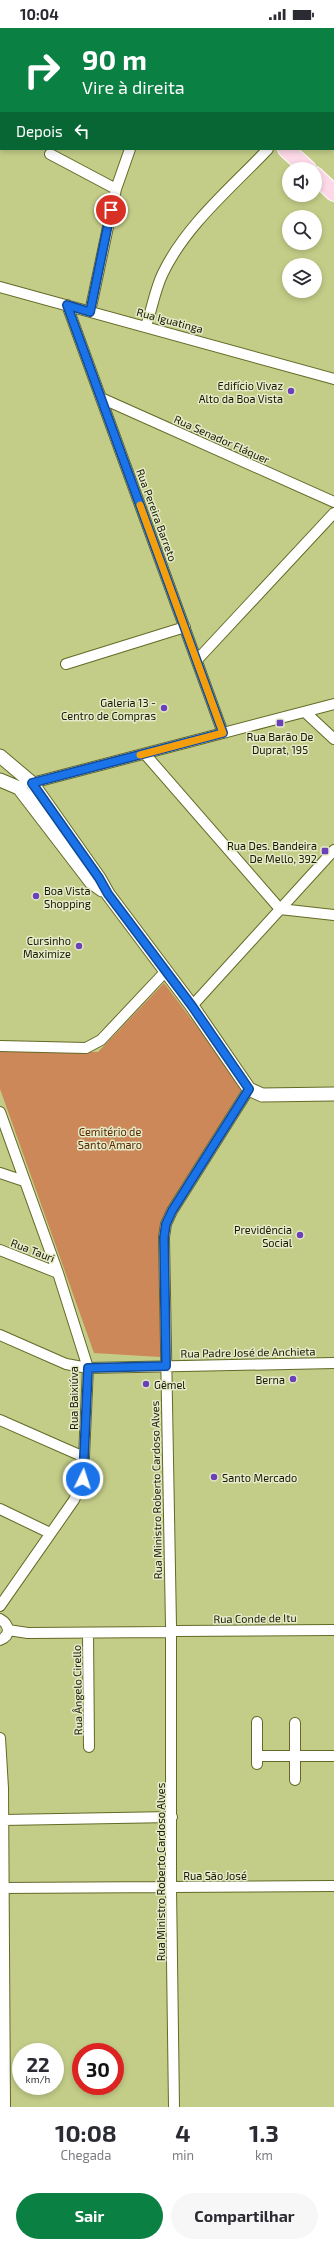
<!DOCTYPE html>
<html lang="pt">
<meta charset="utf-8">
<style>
body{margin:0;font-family:"Exo 2",sans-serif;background:#f7f7f7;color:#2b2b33;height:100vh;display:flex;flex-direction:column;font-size:15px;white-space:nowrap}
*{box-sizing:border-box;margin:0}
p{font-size:13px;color:#7c7c81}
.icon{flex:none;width:22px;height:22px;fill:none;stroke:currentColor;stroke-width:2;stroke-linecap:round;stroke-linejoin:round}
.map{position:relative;height:2079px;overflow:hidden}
.sheet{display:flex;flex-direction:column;background:#fff;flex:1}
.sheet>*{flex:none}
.banner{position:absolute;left:0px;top:0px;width:334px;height:122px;box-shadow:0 2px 6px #0003;background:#0b8043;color:#fff;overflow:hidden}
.fabs{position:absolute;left:282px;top:134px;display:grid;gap:8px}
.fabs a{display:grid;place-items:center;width:40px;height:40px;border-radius:50%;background:#fff;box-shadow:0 2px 6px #0003;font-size:20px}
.speed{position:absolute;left:12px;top:2015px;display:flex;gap:8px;font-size:20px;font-weight:700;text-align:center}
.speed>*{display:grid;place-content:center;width:52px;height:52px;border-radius:50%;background:#fff;box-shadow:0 2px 6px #0003;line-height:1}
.speed small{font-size:10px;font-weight:400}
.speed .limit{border:6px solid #d22;background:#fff;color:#111}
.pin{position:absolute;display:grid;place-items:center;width:34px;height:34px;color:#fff;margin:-17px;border:2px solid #fff;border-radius:50%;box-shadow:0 1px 4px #0007}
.me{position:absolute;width:44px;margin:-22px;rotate:4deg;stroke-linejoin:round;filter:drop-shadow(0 0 3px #0008)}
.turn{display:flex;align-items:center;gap:14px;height:84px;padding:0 16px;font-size:18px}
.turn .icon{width:52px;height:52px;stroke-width:2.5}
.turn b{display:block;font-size:28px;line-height:34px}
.then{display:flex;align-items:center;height:38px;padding:0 16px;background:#0003;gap:8px;font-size:15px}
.eta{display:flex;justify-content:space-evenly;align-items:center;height:68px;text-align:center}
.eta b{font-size:24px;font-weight:700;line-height:28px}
.cta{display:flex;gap:8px;margin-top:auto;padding:8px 16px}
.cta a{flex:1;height:46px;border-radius:24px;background:#0b8043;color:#fff;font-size:16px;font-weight:700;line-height:46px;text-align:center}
.cta a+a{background:#f7f7f7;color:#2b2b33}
.status{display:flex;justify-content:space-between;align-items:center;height:28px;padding:0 20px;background:#fff;direction:ltr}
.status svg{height:11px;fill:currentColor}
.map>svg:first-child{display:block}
.green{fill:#cd885a}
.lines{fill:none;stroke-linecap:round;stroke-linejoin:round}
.minor-casing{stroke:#646a26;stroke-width:12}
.tertiary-casing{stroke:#646a26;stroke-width:15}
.primary-casing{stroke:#fff;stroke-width:18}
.minor{stroke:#fff;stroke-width:10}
.tertiary{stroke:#fff;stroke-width:13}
.primary{stroke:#fedae8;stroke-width:16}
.route-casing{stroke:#114b97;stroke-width:10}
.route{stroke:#1a73e8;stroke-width:7}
.slow{stroke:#f59e0b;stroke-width:7}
.poi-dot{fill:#6a41b9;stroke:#e5eac8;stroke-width:1.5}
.labels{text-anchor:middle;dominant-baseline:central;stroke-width:3;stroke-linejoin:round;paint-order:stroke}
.street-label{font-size:11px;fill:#161800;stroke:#e5eac8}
.poi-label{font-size:11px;fill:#161800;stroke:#e5eac8;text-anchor:end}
.park-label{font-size:11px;fill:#562902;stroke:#e5eac8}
</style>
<div class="status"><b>10:04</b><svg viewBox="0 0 49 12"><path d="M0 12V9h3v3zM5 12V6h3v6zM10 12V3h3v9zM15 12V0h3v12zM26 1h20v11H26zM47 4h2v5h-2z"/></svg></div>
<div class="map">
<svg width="334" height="2079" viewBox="0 0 334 2079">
<rect width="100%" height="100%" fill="#c4cd88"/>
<path class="green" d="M164,955L243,1059L162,1192L164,1259L160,1329L94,1325L0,1061V1022L98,1024Z"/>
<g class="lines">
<g class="minor-casing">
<path id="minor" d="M242,1V0
M333,30L334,29
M50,126L116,161
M0,259L334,351
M67,277L223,705
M90,284L116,161L130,121
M146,298C152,281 155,261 163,245C186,197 232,159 268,121
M101,370L334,474
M197,632L334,485
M66,636L185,599
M305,684L334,711
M145,726L280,881L334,887
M32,755L334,676
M192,978L334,822
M0,1018L86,1020L101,1012L165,944
M0,1084L58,1245L88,1340L83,1451L74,1472L0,1578
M0,1145L24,1153
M0,1222L58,1245
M0,1307L66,1336L88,1340L334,1335
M0,1392L84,1429
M0,1481L50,1505
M0,1591C9,1596 12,1607 0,1612
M171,1598L164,1209L166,1196L172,1183L249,1061
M8,1602L28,1605L166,1604
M176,1603L334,1602
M88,1605L89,1719
M171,1608V1859L174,2079
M0,1710L3,1760L5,2079
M257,1728H334
M257,1736V1694
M295,1752V1695
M3,1792L172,1789
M0,1860L334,1858"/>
</g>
<g class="tertiary-casing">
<path id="tertiary" d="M0,728L32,755L99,850L108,866L192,978L249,1061L262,1067L334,1066
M0,752L19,760L91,854L102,862"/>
</g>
<g class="primary-casing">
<path id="primary" d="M77,0L78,1
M333,49L334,50
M286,121L308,141
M315,147L334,165"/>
</g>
<use href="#minor" class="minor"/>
<use href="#tertiary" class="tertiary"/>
<use href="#primary" class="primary"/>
</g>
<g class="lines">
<g class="route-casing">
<path id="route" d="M83,1451L88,1340L166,1338L164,1209L166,1196L172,1183L249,1061L192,978L108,866L99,850L32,755L223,705L67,277L90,284L111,182"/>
</g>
<use href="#route" class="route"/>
<path class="slow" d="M140,477L223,705L140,727"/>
</g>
<g class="poi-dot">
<circle cx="291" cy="363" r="4"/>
<circle cx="164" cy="680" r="4"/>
<rect x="276" y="691" width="8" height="8" rx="2"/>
<rect x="321" y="819" width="8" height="8" rx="2"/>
<circle cx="36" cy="868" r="4"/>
<circle cx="79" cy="918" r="4"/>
<circle cx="300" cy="1207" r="4"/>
<circle cx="293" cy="1351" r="4"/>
<circle cx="146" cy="1356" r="4"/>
<circle cx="214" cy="1449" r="4"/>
</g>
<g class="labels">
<g class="street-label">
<text transform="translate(170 292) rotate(15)">Rua Iguatinga</text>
<text transform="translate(222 411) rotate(24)">Rua Senador Fláquer</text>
<text transform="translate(157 487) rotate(70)">Rua Pereira Barreto</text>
<text transform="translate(33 1222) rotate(21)">Rua Tauri</text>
<text transform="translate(248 1324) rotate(-1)">Rua Padre José de Anchieta</text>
<text transform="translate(73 1370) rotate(-90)">Rua Baixiúva</text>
<text transform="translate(156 1462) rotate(-91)">Rua Ministro Roberto Cardoso Alves</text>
<text transform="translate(255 1590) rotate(-1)">Rua Conde de Itu</text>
<text transform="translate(77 1662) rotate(-91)">Rua Ângelo Cirello</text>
<text transform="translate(160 1844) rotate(-90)">Rua Ministro Roberto Cardoso Alves</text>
<text x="215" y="1847">Rua São José</text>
</g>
<g class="poi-label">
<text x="283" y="357">Edifício Vivaz<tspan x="283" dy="13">Alto da Boa Vista</tspan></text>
<text x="156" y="674">Galeria 13 -<tspan x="156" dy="13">Centro de Compras</tspan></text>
<text x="280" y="708" text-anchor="middle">Rua Barão De<tspan x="280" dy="13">Duprat, 195</tspan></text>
<text x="317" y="817">Rua Des. Bandeira<tspan x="317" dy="13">De Mello, 392</tspan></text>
<text x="44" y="862" text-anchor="start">Boa Vista<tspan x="44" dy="13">Shopping</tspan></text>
<text x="71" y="912">Cursinho<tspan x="71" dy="13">Maximize</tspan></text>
<text x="292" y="1201">Previdência<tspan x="292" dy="13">Social</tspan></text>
<text x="285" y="1351">Berna</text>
<text x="154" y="1356" text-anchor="start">Gêmel</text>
<text x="222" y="1449" text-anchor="start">Santo Mercado</text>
</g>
<g class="park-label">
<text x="110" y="1103">Cemitério de<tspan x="110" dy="13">Santo Amaro</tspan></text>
</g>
</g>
</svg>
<div class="fabs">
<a><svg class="icon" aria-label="sound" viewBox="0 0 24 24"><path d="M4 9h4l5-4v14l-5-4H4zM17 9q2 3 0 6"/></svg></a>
<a><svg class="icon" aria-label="search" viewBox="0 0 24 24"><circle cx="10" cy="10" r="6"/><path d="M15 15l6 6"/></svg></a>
<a><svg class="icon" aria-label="layers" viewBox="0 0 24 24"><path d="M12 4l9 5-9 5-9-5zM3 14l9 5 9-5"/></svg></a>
</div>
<div class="speed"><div>22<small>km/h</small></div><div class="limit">30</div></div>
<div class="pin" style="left:111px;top:182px;background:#d93025"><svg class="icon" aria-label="arrive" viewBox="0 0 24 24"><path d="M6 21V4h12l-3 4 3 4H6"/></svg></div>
<svg class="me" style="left:83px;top:1451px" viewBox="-20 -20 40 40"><circle r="17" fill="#1a73e8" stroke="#fff" stroke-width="3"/><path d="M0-11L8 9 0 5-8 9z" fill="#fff"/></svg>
<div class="banner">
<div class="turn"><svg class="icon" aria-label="right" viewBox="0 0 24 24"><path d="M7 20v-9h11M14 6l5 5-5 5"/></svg><div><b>90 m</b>Vire à direita</div></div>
<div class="then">Depois<svg class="icon" aria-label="left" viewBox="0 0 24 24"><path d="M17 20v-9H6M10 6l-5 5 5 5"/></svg></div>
</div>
</div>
<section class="sheet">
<div class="eta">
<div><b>10:08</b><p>Chegada</p></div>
<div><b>4</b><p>min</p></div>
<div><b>1.3</b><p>km</p></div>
</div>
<div class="cta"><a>Sair</a><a>Compartilhar</a></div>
</section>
